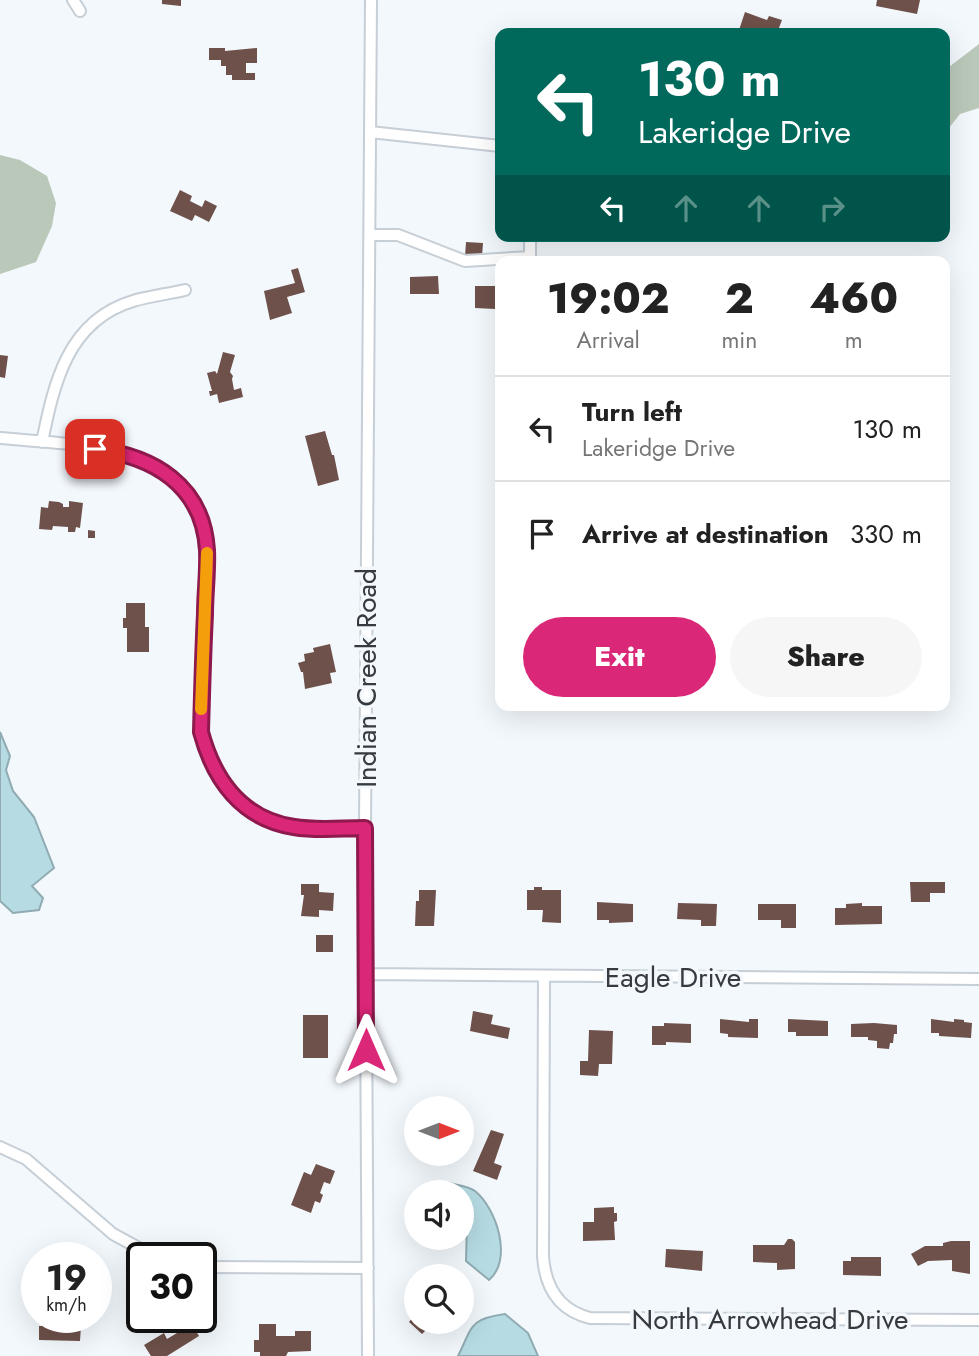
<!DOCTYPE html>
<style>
body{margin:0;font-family:Jost,sans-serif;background:#f6f6f6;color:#222;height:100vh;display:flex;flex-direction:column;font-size:26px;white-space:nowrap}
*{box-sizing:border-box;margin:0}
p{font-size:23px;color:#767676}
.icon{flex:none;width:38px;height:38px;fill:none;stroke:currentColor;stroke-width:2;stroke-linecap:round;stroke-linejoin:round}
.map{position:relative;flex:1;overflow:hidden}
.details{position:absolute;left:495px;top:256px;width:455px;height:455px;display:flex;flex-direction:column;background:#fff;border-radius:14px;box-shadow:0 7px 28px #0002}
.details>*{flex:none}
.guide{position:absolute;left:495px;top:28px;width:455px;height:214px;border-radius:14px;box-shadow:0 7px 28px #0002;background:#00695c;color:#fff;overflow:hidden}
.needle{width:46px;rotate:90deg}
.buttons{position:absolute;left:404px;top:1096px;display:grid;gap:14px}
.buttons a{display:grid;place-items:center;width:70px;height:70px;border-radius:50%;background:#fff;box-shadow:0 7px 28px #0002;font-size:35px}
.speed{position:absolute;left:21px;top:1242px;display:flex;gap:14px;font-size:35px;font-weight:700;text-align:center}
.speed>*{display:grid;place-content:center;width:91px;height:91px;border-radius:50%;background:#fff;box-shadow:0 7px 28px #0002;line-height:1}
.speed small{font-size:18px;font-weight:400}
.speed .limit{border:4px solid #111;border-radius:10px;background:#fff;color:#111}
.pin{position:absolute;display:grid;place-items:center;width:60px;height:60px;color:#fff;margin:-30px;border-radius:14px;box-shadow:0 4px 10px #0006}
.me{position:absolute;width:77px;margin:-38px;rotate:0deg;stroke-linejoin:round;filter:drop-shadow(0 0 5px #0008)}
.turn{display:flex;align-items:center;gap:24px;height:147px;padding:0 28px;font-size:32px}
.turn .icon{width:91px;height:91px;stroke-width:2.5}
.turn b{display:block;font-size:49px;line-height:60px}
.lanes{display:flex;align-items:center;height:66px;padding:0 28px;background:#0003;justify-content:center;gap:35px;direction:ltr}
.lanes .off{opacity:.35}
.eta{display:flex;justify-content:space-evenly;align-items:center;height:119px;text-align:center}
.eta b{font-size:42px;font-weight:800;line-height:49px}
.cta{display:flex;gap:14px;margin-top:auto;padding:14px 28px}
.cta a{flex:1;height:80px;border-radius:42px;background:#db2777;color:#fff;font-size:28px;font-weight:800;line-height:80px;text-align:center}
.cta a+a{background:#f6f6f6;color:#222}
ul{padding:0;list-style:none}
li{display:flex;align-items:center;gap:21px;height:105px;padding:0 28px;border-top:2px solid #e0e0e0}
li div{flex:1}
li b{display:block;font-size:26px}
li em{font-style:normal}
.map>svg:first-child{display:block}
.green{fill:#bac8b9}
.water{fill:#b6dbe3;stroke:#90abb2;stroke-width:2}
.building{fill:#6e514a}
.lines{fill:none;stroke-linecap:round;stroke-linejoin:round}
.minor-casing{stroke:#c6ced6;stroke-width:14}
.minor{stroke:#fff;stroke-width:10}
.route-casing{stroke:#8e194d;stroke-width:18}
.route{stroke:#db2777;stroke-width:12}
.slow{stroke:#f59e0b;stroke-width:12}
.labels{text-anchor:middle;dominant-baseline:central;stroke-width:7;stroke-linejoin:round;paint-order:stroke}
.street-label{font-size:28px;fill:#373a3e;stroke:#f3f8fd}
</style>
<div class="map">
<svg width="979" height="1356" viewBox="0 0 979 1356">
<rect width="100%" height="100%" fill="#f3f8fd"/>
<path class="green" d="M979,44V108L960,114L945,133V70Z
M0,155L20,160L47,176L56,203L52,226L36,262L0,274Z"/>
<path class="water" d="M0,732L10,756L6,770L13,791L34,817L54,868L32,886L43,898L39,910L13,913L0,901Z
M449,1183C457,1185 469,1186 475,1191C497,1209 513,1260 489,1280L466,1261L467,1222L462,1216V1192H445Z
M505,1314L528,1333L538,1356H458C473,1326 469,1319 505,1314Z"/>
<path class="building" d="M162,0H181V6L162,4Z
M877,0H920L917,14L876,6Z
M745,12L767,20L769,16L782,20L777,33H738Z
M209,48H225V51L257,48V63H246V73H255V80H232V75H226V66H221V60H209Z
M180,190L192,196L190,201L202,207L205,200L217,206L209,222L195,215L192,221L170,211Z
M466,242L483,243L482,257L465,256Z
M298,268L305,292L287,297L292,313L270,320L264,291L295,283L291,270Z
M438,276L439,294H410V277Z
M475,286H496L495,309L475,308Z
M223,352L235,355L230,372L233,376L232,379L234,390L241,388L243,397L219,403L217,394L210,396L209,391H212L207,373L215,371L217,374Z
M0,355L8,356L5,378L0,377Z
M325,431L332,455H334L339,480L318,486L305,436Z
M49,501L59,502L63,504V507H69V501L83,503L80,528L76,527L75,532H68V527L53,526L52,530L39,529L41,507L48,508Z
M88,530L95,531V538H88Z
M126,603H145V627H149V652H127V628H123V618H126Z
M330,644L336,672L330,673L332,683L305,689L303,672H301L298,663L305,661L304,654L314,652L313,648Z
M910,882H945V893H930V902H911Z
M301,884H319V892L334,893L333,911L319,910V917L301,916L304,895H301Z
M534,887H542V890H561V923L542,922L543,910H527V890H534Z
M419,890H436L434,926H415L416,901H419Z
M597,902L633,904V922L609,923V920H597Z
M678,903L717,904L716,926H701V920L677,919Z
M862,903V906H882V924L835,925V908H846V904Z
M758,904H796V928H781V920H758Z
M316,935H333V952H316Z
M473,1011L493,1015L491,1024L510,1028L508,1039L470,1031Z
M303,1015H328V1058H303Z
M720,1019L749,1022V1019H758V1038L728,1037V1034L720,1033Z
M788,1019L828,1021V1036H796V1032H788Z
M931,1019L954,1022V1019L964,1020V1022L972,1023L971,1038L939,1036V1033H931Z
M664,1023L691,1024V1043L666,1042V1045H652V1026H664Z
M874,1023L897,1025V1034H894L893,1043H890L889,1049L877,1048V1041L868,1040V1037H851V1024Z
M589,1030L613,1031L612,1064H599L598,1076L580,1075V1061H588Z
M491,1130L504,1134L494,1163L502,1166L497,1180L473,1171Z
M316,1164L335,1171L330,1184L324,1182L320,1193L323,1195L320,1203L315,1201L311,1213L291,1205L304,1172L311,1175Z
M614,1207V1213H617V1221L614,1222L615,1240L583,1241V1222H594V1208Z
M788,1239H792L795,1242V1269L777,1270V1263L753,1262V1245H784Z
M951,1241H970V1274L952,1271V1260L928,1261L918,1266L911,1254L925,1246H943V1243Z
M666,1249L703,1251L702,1271L665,1267Z
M851,1257H881V1276L843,1275V1261H851Z
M416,1313V1321H445L436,1333L429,1327L422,1334L409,1322Z
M47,1323L70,1324V1326H81L80,1341L39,1340V1326H47Z
M192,1324L199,1336L167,1356H151L144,1345L164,1333L167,1339Z
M259,1324H276V1336H295V1331H311V1351L288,1352L286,1356H260V1352H254V1340H259Z"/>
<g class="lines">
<g class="minor-casing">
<path id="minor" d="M73,0L80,11
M370,132L500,146
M370,235H398L465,261L530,257V236
M0,438C43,442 120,444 155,466C209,498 207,546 205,601C204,629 203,658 202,686C201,733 200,768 240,801C254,813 273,823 291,827C315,832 342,828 365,828
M42,442C54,384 67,321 133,301C150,296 168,294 185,290
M366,974L979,979
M544,977L543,1256C545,1286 558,1310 590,1318L979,1320
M0,1147L26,1159L113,1234L157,1258
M201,1267L368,1268
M368,1356L365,828L371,0"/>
</g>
<use href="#minor" class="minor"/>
</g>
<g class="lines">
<g class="route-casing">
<path id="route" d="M95,449C153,456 203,485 207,550C208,571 205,593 205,614C203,654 202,693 201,732C214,780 242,819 294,827C317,831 342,828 365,828L366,1050"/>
</g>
<use href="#route" class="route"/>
<path class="slow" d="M201,709L207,553"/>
</g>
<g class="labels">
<g class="street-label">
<text transform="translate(366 678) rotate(-90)">Indian Creek Road</text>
<text x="673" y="977">Eagle Drive</text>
<text x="770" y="1319">North Arrowhead Drive</text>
</g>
</g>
</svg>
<div class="buttons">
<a><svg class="needle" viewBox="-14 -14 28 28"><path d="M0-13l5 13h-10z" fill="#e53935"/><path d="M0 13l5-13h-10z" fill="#767676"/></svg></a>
<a><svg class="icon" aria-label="sound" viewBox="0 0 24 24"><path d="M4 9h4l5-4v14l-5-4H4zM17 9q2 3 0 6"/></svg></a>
<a><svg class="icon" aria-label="search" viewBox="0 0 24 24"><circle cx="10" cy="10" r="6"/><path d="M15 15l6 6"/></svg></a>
</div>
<div class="speed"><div>19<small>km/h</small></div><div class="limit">30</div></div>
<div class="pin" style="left:95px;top:449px;background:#d93025"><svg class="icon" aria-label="arrive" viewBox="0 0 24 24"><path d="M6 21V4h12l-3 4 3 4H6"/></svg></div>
<svg class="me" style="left:366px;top:1050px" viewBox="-20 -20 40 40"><path d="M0-17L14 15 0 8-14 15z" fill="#db2777" stroke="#fff" stroke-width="4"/></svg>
<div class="guide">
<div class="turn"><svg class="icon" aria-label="left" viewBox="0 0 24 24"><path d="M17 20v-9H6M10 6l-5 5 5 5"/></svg><div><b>130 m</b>Lakeridge Drive</div></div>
<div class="lanes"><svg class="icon" aria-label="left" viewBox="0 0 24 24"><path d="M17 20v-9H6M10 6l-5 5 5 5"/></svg><svg class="icon off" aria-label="ahead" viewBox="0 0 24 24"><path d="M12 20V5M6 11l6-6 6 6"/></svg><svg class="icon off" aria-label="ahead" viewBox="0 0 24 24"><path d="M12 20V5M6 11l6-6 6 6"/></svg><svg class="icon off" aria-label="right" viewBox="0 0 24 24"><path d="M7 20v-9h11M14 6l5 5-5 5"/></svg></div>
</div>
<section class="details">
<div class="eta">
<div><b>19:02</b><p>Arrival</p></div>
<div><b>2</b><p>min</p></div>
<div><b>460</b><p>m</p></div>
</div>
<ul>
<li><svg class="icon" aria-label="left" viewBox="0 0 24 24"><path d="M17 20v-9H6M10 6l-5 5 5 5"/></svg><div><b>Turn left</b><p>Lakeridge Drive</p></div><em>130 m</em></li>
<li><svg class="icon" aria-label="arrive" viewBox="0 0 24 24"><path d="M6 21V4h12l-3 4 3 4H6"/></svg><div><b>Arrive at destination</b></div><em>330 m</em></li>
</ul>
<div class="cta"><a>Exit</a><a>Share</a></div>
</section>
</div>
